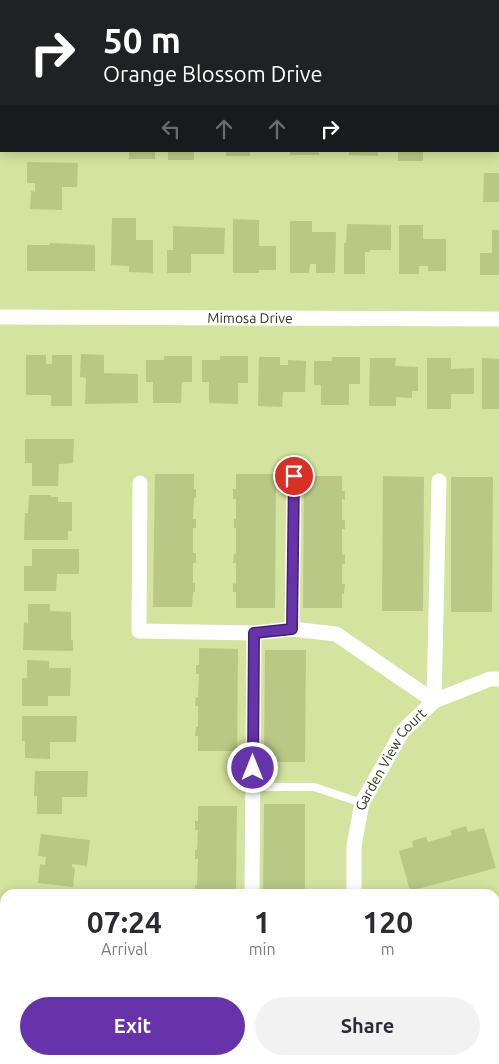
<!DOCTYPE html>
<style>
body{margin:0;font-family:Ubuntu,sans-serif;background:#f2f2f3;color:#2b2b33;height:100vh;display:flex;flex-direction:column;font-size:19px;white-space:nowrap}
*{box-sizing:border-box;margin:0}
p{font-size:16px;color:#7c7c81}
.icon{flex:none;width:28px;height:28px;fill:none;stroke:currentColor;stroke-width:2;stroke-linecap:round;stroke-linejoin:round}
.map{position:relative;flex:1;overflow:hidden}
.drawer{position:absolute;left:0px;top:889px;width:500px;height:176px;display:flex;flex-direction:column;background:#fff;border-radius:15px 15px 0 0;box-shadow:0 2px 12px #0003}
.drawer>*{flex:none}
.hud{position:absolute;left:0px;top:0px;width:500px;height:152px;box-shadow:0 2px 12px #0003;background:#202124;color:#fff;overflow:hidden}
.pin{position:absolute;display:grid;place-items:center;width:42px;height:42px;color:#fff;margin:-21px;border:2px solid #fff;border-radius:50%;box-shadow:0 1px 5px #0007}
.me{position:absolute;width:55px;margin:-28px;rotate:0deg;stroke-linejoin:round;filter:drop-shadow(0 0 4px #0008)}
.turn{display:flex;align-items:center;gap:18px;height:105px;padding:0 20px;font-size:22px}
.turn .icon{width:65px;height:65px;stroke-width:2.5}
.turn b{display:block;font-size:35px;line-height:42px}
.lanes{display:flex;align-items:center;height:48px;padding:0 20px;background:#0003;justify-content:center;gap:25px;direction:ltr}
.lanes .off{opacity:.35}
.eta{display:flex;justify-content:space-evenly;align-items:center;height:85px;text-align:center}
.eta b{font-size:30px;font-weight:700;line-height:35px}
.button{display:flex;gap:10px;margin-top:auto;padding:10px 20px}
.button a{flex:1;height:58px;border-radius:30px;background:#63a;color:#fff;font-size:20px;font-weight:700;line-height:58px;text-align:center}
.button a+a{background:#f2f2f3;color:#2b2b33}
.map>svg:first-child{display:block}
.building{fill:#b9c884}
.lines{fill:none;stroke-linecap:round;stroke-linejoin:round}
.service{stroke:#fff;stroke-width:8}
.minor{stroke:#fff;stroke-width:15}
.route-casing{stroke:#42216e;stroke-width:12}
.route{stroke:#63a;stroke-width:9}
.labels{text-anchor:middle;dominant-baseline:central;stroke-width:4;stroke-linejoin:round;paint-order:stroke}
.street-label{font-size:14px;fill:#30361a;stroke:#f9feea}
</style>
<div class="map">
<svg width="499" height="1064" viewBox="0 0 499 1064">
<rect width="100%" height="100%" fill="#d4e39e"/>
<path class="building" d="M129,151H155V159H129Z
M168,151H194V160H168Z
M226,151H250V156H226Z
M290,151H319V155H290Z
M349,151H378V156L349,155Z
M398,151H423V161H398Z
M27,162L78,163L77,187H62V210L30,209L31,191L35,192V183H27Z
M484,173H499V202H483Z
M112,218H136V240H153V273L129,272V266L111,265Z
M233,219L259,220V246H276V270H259V273H233Z
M290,221H312V232H336L335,273H316V264H310L309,273H290Z
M347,224L391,225V250H370V252H365V274H344V243H346Z
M399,225H423V239H446V271H428V266H419V274H399Z
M173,226L225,228L224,254H191V273H167V250H173Z
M492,230H499V275H480V253H492Z
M50,243L95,245V271H27V245H50Z
M81,354L104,355V373L138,374V403L85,404L86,378L80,377Z
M26,355H46V364H52V355H72V406H51V395H26Z
M164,356H192V382H182L181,403H153V382H146V360H164Z
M220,356H248V383H238V404L209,403V382H202V360H220Z
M259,357H280V365H288V360L306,361L305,392H283L282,407L258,406Z
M332,357H360V384H349V405H321V385H314V361H332Z
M370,358H396L395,366L418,367V391H412V398L396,397V406H369Z
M427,358H451V369L474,368V394H451V409H427Z
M482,358L499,359V409H482Z
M25,439H74L73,463L59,464L58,486H32V463H25Z
M155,474H194V489H196V498H194L193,519H196V528H193V553H196V563H193V583H195V592H193L192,607H153Z
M236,474H276L275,608H236V592H233V583L236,584V563H233L234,554H236V528H234V519H236V499H233V489H236Z
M304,476H342V491H345V500L342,499V520H345V529H342V555L345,554V564H342V584H345L344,594H342V608H303Z
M383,476L424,477L423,611H382Z
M451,477H493L492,612H451Z
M29,495H51V497H58V502H72V531H68V540H24L25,513H28Z
M32,549H79V574H57L56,591H24V566H32Z
M28,604H50V611L71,612V640H73V651L23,650L24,622L28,623Z
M199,648L238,649L237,751H198V736H195L196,727H198V706H195L196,697H198L199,674H196V665H199Z
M265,650H306L305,762H264Z
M27,660L49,661V668H71L70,696H48V706H22V678H27Z
M22,716H77L76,742H50V759L25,758V741H22Z
M35,771H88L87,797H62V814H37V796H34Z
M264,804H305V894H263Z
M198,806H237L236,894H195V885H197L198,859H195V850H197L198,830H195V821H198Z
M466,826L468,832L484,828L496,868L410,891L399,851L413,847L412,841L426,837L428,842L452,835L450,831Z
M41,834L90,840L87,866L72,864V867L75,868L73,887L38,883L40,864L45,865L46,857L38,856Z
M0,906L4,915L5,914V946L0,948Z
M495,920H499V941H495Z
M65,1060H120V1064H65Z
M163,1060H219V1064H165L163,1063Z
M243,1060H309V1064H243Z
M337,1060H401V1064H337Z
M428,1060H492V1064H428Z"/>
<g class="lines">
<path class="service" d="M282,1V0
M253,787H314L362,803
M495,910H499
M39,1060V1064
M144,1064V1060"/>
<g class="minor">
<path d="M0,64H1"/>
<path id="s1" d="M0,317L499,319"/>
<path d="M140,483L139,631L254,633L292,629L336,634L434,701"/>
<path d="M292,629L294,476"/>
<path d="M434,701L439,481"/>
<path d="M252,894L254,633"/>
<path id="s2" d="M354,894V846L362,803L402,732L434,701L490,679H499"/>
<path d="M495,991H499"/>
<path d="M0,1033L5,1029"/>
</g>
</g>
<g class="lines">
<g class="route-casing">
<path id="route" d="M253,768L254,633L292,629L294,476"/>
</g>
<use href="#route" class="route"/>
</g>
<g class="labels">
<g class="street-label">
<text stroke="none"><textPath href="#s1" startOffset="250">Mimosa Drive</textPath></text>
<text stroke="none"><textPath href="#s2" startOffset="144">Garden View Court</textPath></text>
</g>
</g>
</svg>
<div class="pin" style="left:294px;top:476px;background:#d93025"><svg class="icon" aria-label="arrive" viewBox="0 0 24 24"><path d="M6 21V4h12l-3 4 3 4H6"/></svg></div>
<svg class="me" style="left:253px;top:768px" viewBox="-20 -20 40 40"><circle r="17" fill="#63a" stroke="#fff" stroke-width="3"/><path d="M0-11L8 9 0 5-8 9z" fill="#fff"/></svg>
<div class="hud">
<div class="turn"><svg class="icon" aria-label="right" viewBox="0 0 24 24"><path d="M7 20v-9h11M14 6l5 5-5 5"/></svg><div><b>50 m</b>Orange Blossom Drive</div></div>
<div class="lanes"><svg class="icon off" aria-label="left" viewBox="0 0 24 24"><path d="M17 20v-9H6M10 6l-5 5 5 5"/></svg><svg class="icon off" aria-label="ahead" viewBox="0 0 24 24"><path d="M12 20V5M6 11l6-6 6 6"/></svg><svg class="icon off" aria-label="ahead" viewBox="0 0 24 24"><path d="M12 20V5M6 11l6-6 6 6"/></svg><svg class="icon" aria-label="right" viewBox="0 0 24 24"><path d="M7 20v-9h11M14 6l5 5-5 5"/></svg></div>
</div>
<section class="drawer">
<div class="eta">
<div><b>07:24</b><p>Arrival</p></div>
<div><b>1</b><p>min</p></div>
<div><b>120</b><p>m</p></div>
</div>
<div class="button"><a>Exit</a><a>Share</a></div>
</section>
</div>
